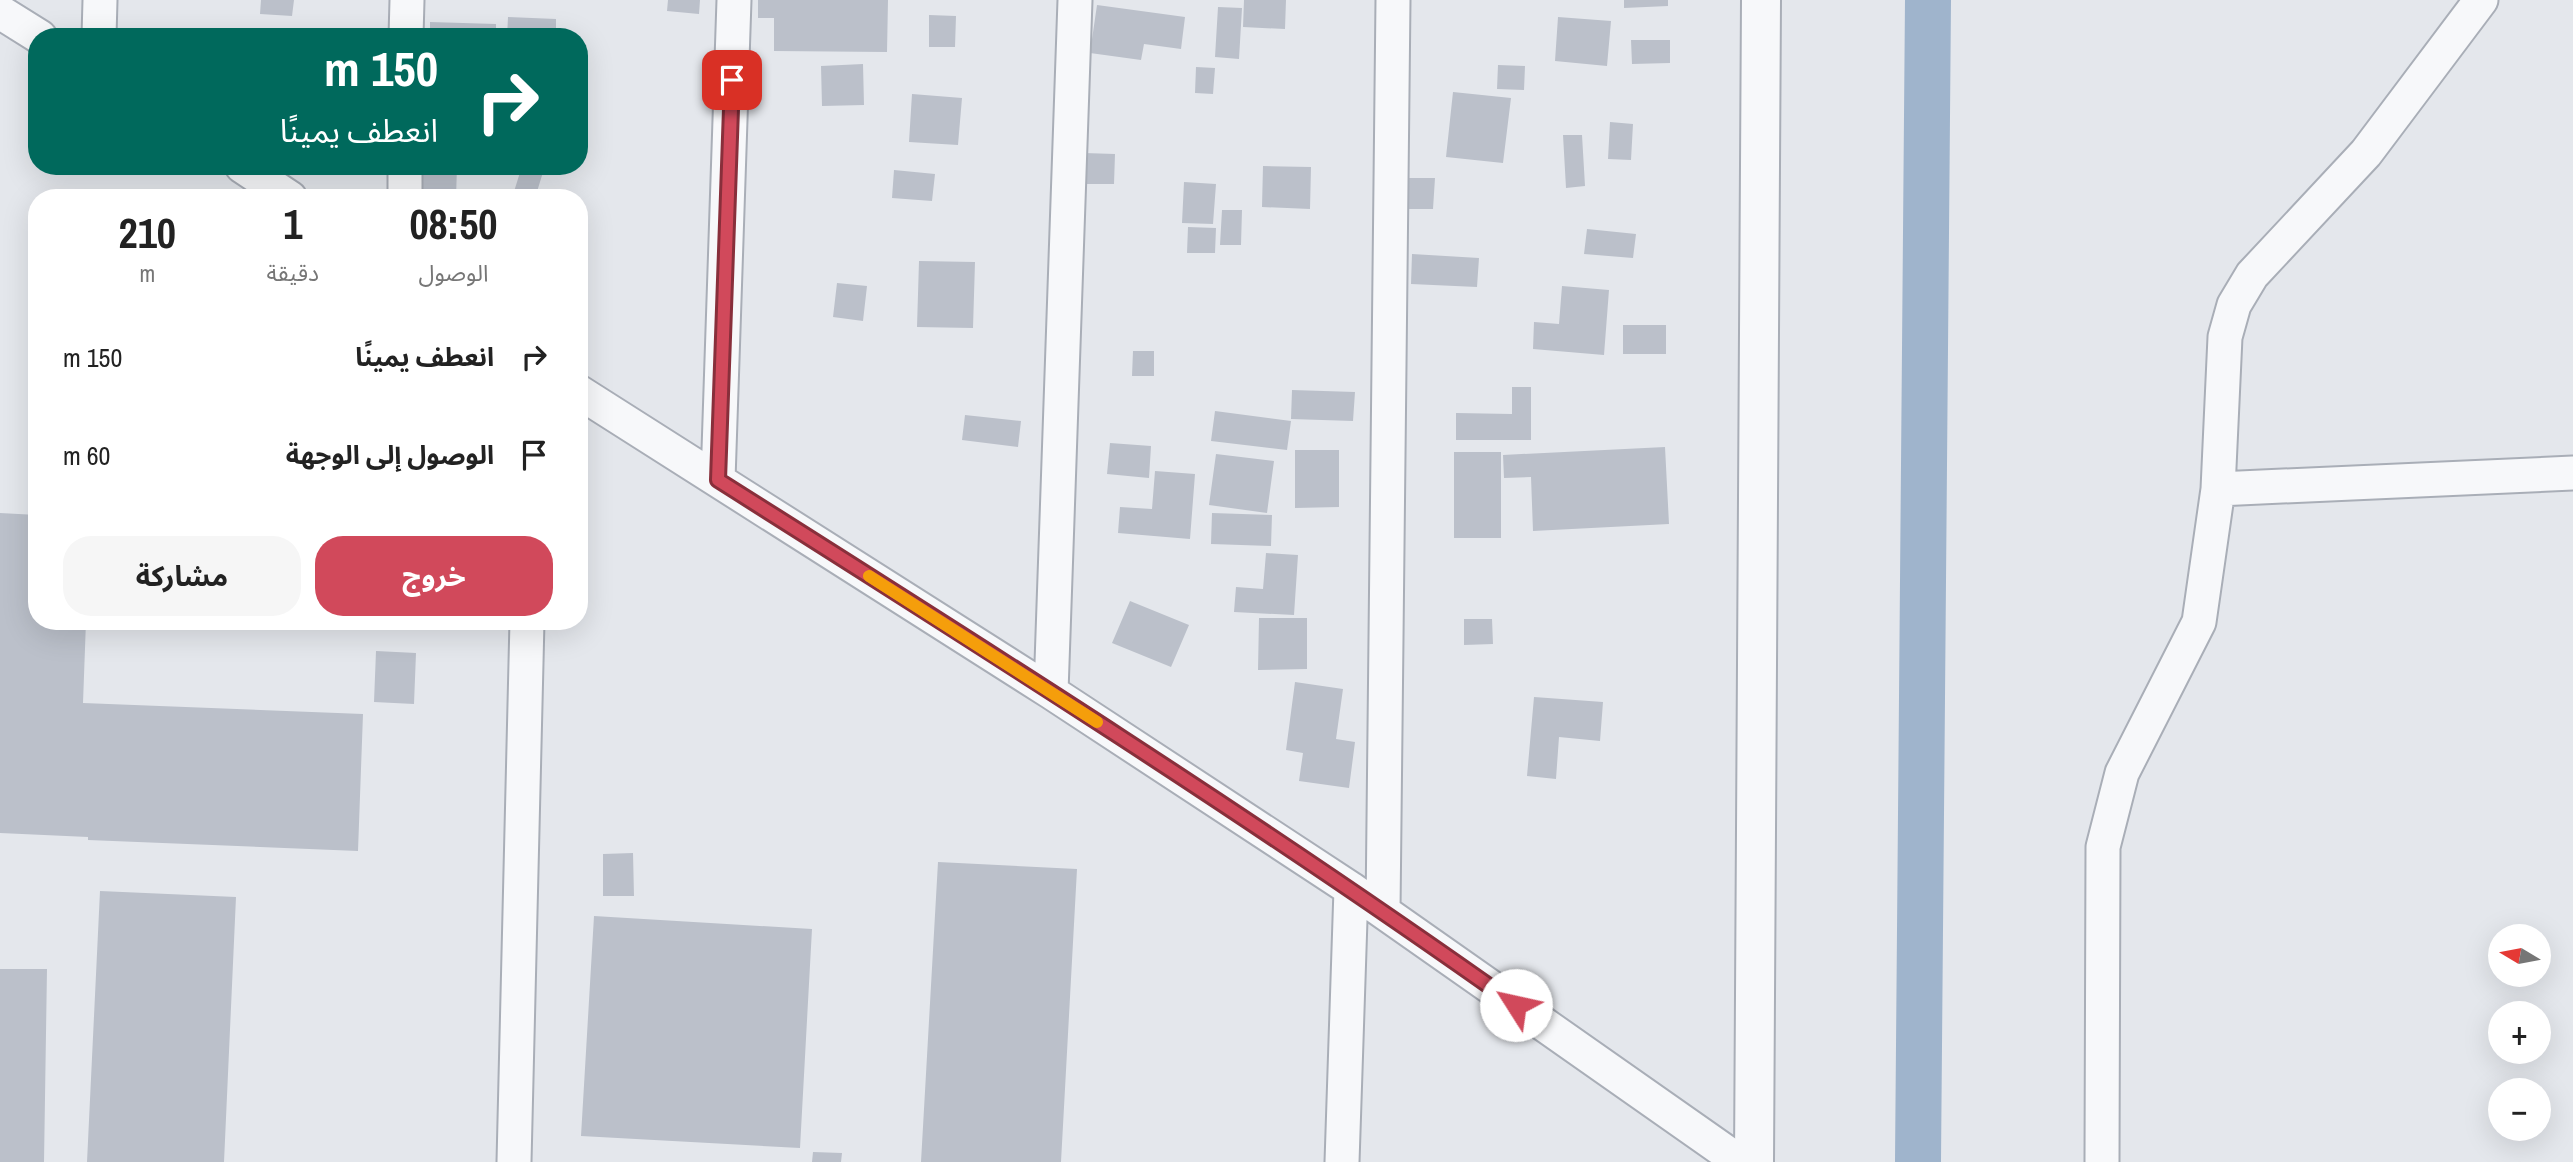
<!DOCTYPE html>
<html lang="ar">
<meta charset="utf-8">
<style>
body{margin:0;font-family:"Archivo Narrow","Noto Sans Arabic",sans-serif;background:#f6f6f6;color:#222;direction:rtl;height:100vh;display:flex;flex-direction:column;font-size:26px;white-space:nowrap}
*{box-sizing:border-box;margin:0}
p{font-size:23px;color:#767676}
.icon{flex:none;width:38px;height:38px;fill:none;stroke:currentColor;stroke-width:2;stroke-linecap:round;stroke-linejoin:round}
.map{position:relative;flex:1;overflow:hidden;direction:ltr}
.drawer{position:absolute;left:28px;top:189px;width:560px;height:441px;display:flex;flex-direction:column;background:#fff;border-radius:28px;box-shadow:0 7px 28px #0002;direction:rtl}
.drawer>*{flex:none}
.top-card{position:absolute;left:28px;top:28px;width:560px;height:147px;border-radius:28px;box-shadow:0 7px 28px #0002;direction:rtl;background:#00695c;color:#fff;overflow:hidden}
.needle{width:46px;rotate:280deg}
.controls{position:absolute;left:2488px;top:924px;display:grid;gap:14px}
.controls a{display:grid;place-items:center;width:63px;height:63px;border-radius:50%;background:#fff;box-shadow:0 7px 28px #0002;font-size:35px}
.pin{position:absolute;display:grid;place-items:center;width:60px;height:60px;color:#fff;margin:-30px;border-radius:14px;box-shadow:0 4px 10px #0006}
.me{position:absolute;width:77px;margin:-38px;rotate:305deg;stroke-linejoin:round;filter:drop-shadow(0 0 5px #0008)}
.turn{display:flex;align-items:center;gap:24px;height:147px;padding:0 35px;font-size:32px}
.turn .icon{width:91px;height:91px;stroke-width:2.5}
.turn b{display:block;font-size:49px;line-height:60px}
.eta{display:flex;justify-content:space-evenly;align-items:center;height:119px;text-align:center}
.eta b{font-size:42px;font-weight:700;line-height:49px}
.button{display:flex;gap:14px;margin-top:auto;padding:14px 35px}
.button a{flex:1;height:80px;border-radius:28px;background:#d1495b;color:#fff;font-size:28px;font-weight:700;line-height:80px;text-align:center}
.button a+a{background:#f6f6f6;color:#222}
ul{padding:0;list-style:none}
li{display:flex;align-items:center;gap:21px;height:98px;padding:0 35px}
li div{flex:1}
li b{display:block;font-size:26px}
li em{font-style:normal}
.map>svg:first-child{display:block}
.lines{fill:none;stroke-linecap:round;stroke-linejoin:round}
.canal{stroke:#9fb4cc;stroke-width:46}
.building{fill:#bbc0ca}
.minor-casing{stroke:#a9aeb7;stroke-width:37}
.tertiary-casing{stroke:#a9aeb7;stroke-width:42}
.minor{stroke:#f7f8fa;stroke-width:33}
.tertiary{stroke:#f7f8fa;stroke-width:38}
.route-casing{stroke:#882f3b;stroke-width:18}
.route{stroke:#d1495b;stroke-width:12}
.slow{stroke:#f59e0b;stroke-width:12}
</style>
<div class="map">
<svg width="2573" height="1162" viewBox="0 0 2573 1162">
<rect width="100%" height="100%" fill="#e4e7ec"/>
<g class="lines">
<path class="canal" d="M1918,1162L1928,0"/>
</g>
<path class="building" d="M261,0H294L292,16L260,14Z
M668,0H700L699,14L667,11Z
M758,0H888L887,52L774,51V18H758Z
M1244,0H1286L1285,29L1243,27Z
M1624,0H1668V6L1624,8Z
M1097,5L1185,17L1181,49L1144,44L1141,60L1090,53Z
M1218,7L1242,8L1239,59L1215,57Z
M929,15L956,16L955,47H929Z
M508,17L556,19V37H507Z
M1558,17L1611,21L1607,66L1555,61Z
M430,22L496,24V37H430Z
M1631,40H1670V63L1632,64Z
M863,64L864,105L822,106L821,66Z
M1498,65L1525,66L1524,90L1497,89Z
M1196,67L1215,68L1213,94L1195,93Z
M1453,92L1511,98L1503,163L1446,157Z
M912,94L962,98L958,145L909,142Z
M1610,122L1633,124L1631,160L1608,159Z
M1563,135H1582L1585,186L1566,188Z
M1084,153L1115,154L1114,184H1083Z
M414,166H457L456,198H413Z
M522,166L544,169L535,198H512Z
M1263,166L1311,167L1310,209L1262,207Z
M894,170L935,174L932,201L892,198Z
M1407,178H1435L1433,209H1407Z
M1184,182L1216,184L1213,224L1182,223Z
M1222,210H1242L1241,245H1220Z
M1188,227L1216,228L1215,253H1187Z
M1587,229L1636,234L1633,258L1584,254Z
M1412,254L1479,258L1477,287L1411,284Z
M919,261L975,262L973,328L917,327Z
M837,283L867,286L863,321L833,317Z
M1562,286L1609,290L1604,355L1533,349L1534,322L1559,324Z
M1623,325H1666V354H1623Z
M1133,351H1154V376H1132Z
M1512,387H1531V440H1456V413L1512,414Z
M1292,390L1355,392L1353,421L1291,419Z
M1215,411L1291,421L1287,450L1211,441Z
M965,415L1021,421L1018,447L962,440Z
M1110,443L1151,446L1149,478L1107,474Z
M1665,447L1669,524L1533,531L1531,477L1504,478L1503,455Z
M1295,450H1339V507L1295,508Z
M1454,452H1501V538H1454Z
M1216,454L1274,461L1267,513L1209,505Z
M1155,471L1195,474L1190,539L1118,533L1120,507L1152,509Z
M0,513L37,515V621H86L83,703L363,714L358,851L88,840V837L0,833Z
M1212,513L1272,515L1271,546L1211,544Z
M1266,553L1298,555L1294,615L1234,612L1236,587L1263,589Z
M1130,601L1189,625L1171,667L1112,643Z
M1259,618H1307V669L1258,670Z
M1464,619H1492L1493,644L1464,645Z
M376,651L416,653L414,704L374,702Z
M1295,682L1343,689L1336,739L1355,742L1349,788L1299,781L1303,753L1286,750Z
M1534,697L1603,702L1600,741L1559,737L1556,779L1527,776Z
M633,853L634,896H603V854Z
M938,862L1077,869L1061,1162H921Z
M100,891L236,897L224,1162H87Z
M594,916L812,929L800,1148L581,1136Z
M0,969H47L44,1162H0Z
M813,1152L842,1153L841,1162H812Z"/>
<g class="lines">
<g class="minor-casing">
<path id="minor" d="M0,12L40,37
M99,37L100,0
M406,37L407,0
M242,166L290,198
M405,198V166
M579,392L1051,692L1351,889L1740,1162
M718,480L734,0
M2218,489L2573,473
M1051,692L1075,0
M1383,911L1393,0
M514,1162L527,621
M1342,1162L1351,889
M2102,1162L2103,847L2122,773L2199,622L2218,489L2225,337L2234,305L2252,275L2366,153L2481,0"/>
</g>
<g class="tertiary-casing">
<path id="tertiary" d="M1754,1162L1761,0"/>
</g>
<use href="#minor" class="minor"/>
<use href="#tertiary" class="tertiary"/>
</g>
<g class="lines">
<g class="route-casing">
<path id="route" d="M732,80L718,480C987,650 1257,821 1516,1005"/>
</g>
<use href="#route" class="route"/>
<path class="slow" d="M869,576L1097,722"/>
</g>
</svg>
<div class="controls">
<a><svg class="needle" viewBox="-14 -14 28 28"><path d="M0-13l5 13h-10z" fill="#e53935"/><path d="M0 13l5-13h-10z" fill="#767676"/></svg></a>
<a>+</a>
<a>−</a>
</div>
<div class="pin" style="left:732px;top:80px;background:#d93025"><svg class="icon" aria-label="arrive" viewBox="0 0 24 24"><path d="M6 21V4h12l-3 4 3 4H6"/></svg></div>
<svg class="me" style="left:1516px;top:1005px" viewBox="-20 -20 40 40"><circle r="19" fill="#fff"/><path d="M0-13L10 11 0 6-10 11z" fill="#d1495b"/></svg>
<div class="top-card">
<div class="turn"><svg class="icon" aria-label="right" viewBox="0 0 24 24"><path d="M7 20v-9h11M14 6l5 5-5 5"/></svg><div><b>150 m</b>انعطف يمينًا</div></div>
</div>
<section class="drawer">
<div class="eta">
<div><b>08:50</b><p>الوصول</p></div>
<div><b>1</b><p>دقيقة</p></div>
<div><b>210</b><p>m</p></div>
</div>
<ul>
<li><svg class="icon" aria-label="right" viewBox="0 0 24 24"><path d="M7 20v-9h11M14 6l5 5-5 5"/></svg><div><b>انعطف يمينًا</b></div><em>150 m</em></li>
<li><svg class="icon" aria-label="arrive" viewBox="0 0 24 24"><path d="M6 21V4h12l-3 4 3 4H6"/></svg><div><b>الوصول إلى الوجهة</b></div><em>60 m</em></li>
</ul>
<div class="button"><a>خروج</a><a>مشاركة</a></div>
</section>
</div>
